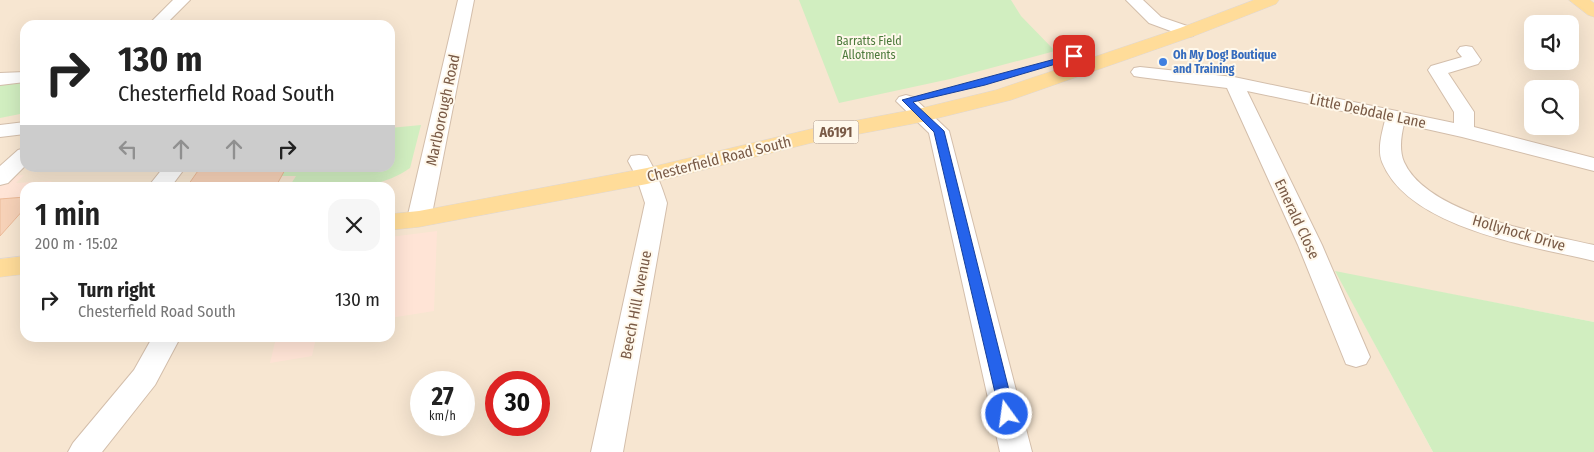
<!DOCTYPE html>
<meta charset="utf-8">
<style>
body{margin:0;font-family:"Fira Sans Condensed",sans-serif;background:#f6f6f6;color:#222;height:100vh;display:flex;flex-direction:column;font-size:19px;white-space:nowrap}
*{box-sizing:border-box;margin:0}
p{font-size:16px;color:#767676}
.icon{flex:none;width:28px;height:28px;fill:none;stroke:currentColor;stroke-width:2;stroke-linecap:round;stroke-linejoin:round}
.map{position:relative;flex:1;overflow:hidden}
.details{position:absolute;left:20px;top:182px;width:375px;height:160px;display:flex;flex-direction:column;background:#fff;border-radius:15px;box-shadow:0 5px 20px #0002}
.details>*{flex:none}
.guide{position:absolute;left:20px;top:20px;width:375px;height:152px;border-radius:15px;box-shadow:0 5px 20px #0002;background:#fff;color:#222;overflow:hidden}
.tools{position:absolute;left:1524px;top:15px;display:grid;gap:10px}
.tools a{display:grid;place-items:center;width:55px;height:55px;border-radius:10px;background:#fff;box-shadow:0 5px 20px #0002;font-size:25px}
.speed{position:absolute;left:410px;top:371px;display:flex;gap:10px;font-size:25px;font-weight:700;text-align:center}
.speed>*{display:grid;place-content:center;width:65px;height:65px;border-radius:50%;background:#fff;box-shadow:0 5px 20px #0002;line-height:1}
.speed small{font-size:12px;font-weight:400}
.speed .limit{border:8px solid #d22;background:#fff;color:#111}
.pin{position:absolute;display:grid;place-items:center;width:42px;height:42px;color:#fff;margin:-21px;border-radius:10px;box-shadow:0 2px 8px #0006}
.me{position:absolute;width:55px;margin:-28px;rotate:346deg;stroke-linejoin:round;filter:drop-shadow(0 0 4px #0008)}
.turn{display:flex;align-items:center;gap:18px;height:105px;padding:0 15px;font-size:22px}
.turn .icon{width:65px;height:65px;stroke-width:2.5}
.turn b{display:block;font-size:35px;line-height:42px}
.lanes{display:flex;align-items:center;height:48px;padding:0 15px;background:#0003;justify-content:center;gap:25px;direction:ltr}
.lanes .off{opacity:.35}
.round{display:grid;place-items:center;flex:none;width:52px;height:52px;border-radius:15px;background:#f6f6f6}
.summary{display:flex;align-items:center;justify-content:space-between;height:85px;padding:0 15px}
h1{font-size:30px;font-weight:600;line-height:38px}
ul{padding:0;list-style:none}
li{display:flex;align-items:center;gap:15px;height:65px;padding:0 15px}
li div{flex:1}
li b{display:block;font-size:19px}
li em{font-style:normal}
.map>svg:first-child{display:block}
.residential{fill:#f7e6d1;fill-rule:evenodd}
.commercial{fill:#ffe4d6}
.green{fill:#d1eec0}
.building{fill:#f7d2b8;stroke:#ebb997}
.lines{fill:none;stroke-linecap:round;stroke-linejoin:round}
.minor-casing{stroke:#d3beab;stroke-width:2}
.primary-casing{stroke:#dfd7d3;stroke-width:1}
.minor{fill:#fff;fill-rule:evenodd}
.primary{fill:#ffdc99;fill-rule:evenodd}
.route{fill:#2563eb;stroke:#184099}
.shop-dot{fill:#3f7fe0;stroke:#fff8eb;stroke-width:2}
.labels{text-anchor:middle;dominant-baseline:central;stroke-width:4;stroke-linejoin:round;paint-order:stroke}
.far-park-label{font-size:12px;fill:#4c7a3b;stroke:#fff8eb}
.far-shop-label{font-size:12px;font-weight:bold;fill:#366cbe;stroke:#fff8eb;text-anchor:start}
.shield{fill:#fff8eb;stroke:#a18978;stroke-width:1}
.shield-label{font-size:14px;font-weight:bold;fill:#795a46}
.street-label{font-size:15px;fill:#795a46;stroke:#fff8eb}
</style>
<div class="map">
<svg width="1594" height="452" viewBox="0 0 1594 452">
<rect width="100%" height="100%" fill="#fef4e3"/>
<path class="residential" d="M0,0H1594V322L1336,272L1433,452H0ZM1532,24H1570V61H1532ZM25,25H390V168H25ZM1532,89H1570V126H1532ZM25,188H390V338H25ZM421,382H464V425H421ZM496,382H539V425H496Z"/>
<path class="commercial" d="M24,175L16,183L52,181L45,187L25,188V208L0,235V177Z
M437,231L434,311L390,318V237Z
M276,338H316L312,356L270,363Z"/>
<path class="green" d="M799,0H1011L1021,16L1055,51L950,79L839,103Z
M25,82V113L0,118V84Z
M421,125L410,168C375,193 330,187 289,187L296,176H281L286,168H390V128Z
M1335,271L1594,322V452H1433Z"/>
<path class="building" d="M200,168H286L275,188H186Z
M25,197V208L0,236V199Z"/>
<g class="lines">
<g class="minor-casing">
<path id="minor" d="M173,0H190L165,25H148Z
M458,0H474L431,219L427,224L419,226L411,224L407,219Z
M1126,0H1143L1161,17L1193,28L1195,32L1193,36L1187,37L1149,23Z
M1466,46L1472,47L1481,60L1478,64L1448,73L1474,112V127L1594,158V171L1462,137L1404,124C1401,136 1399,150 1404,162C1427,214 1543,234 1594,245V261C1532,246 1409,229 1382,162C1377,149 1382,133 1385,120L1247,91L1322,245L1370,357L1366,364L1356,367L1346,364L1298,245L1227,88L1140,77L1134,76L1131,72L1134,68L1140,67L1234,77L1454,123V112L1428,70L1431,66L1462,57L1457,51L1460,47Z
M25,72V82L0,85V73Z
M906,95L913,97L949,131L1032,452H1000L929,133L896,101L899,97Z
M25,122V134L0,137V125Z
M25,148V166L8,183L0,185V166L18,150Z
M639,155L647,156C656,171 662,187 667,203L623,452H591L645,203L636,176L628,161L631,156Z
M163,168H185L170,188H147Z
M152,338H180L155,385L102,452H68L73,443L134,370Z"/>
</g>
<g class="primary-casing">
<path id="primary" d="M1254,0H1279L1276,4L1194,36L1011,100L922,122L811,143L647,184L419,227L390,230V214L419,211L647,168L811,129L922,108L996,90L1180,28Z
M1569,0H1590L1594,3V17L1588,15Z
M25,256V274L0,277V259Z"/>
</g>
<use href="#minor" class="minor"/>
<use href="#primary" class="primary"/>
</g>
<path class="route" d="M1074,54L1076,55V58L985,85L913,102L944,131L1015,414L1012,418H1002L1000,414L934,132L902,100Z"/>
<circle class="shop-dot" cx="1163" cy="62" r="5"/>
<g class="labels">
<g class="far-park-label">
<text x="869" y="41">Barratts Field<tspan x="869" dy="14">Allotments</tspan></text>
</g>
<g class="far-shop-label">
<text x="1173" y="55">Oh My Dog! Boutique<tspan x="1173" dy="14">and Training</tspan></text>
</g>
<rect class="shield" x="813.5" y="120.5" width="45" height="23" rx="4"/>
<g class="shield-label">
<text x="836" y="132">A6191</text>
</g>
<g class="street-label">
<text transform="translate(443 110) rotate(-78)">Marlborough Road</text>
<text transform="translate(1368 111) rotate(12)">Little Debdale Lane</text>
<text transform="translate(719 159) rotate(-14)">Chesterfield Road South</text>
<text transform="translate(1297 219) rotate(65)">Emerald Close</text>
<text transform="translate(1519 233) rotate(16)">Hollyhock Drive</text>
<text transform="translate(636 305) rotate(-79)">Beech Hill Avenue</text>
</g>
</g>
</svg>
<div class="tools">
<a><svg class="icon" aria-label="sound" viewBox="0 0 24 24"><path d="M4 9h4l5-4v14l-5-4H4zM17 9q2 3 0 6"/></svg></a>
<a><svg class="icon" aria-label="search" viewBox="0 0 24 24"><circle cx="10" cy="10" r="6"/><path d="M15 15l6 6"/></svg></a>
</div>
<div class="speed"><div>27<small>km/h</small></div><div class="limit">30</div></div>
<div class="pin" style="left:1074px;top:56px;background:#d93025"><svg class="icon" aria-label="arrive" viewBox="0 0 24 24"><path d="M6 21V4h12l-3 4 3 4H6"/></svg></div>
<svg class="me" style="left:1007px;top:414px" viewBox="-20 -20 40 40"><circle r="17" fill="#2563eb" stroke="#fff" stroke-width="3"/><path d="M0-11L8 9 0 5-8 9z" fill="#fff"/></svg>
<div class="guide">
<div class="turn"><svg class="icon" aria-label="right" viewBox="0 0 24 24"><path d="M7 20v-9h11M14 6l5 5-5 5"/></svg><div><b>130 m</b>Chesterfield Road South</div></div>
<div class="lanes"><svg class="icon off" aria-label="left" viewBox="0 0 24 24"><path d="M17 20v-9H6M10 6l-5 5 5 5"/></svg><svg class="icon off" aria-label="ahead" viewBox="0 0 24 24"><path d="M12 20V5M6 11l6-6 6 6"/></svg><svg class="icon off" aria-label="ahead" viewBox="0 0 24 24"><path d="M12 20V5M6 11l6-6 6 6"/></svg><svg class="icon" aria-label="right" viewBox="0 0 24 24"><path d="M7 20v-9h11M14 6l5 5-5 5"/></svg></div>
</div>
<section class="details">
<div class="summary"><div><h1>1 min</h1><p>200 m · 15:02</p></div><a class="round"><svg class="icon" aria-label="close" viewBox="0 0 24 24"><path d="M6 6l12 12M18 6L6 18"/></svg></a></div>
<ul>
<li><svg class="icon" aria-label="right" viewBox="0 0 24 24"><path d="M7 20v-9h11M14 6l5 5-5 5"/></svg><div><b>Turn right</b><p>Chesterfield Road South</p></div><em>130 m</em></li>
</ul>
</section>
</div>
